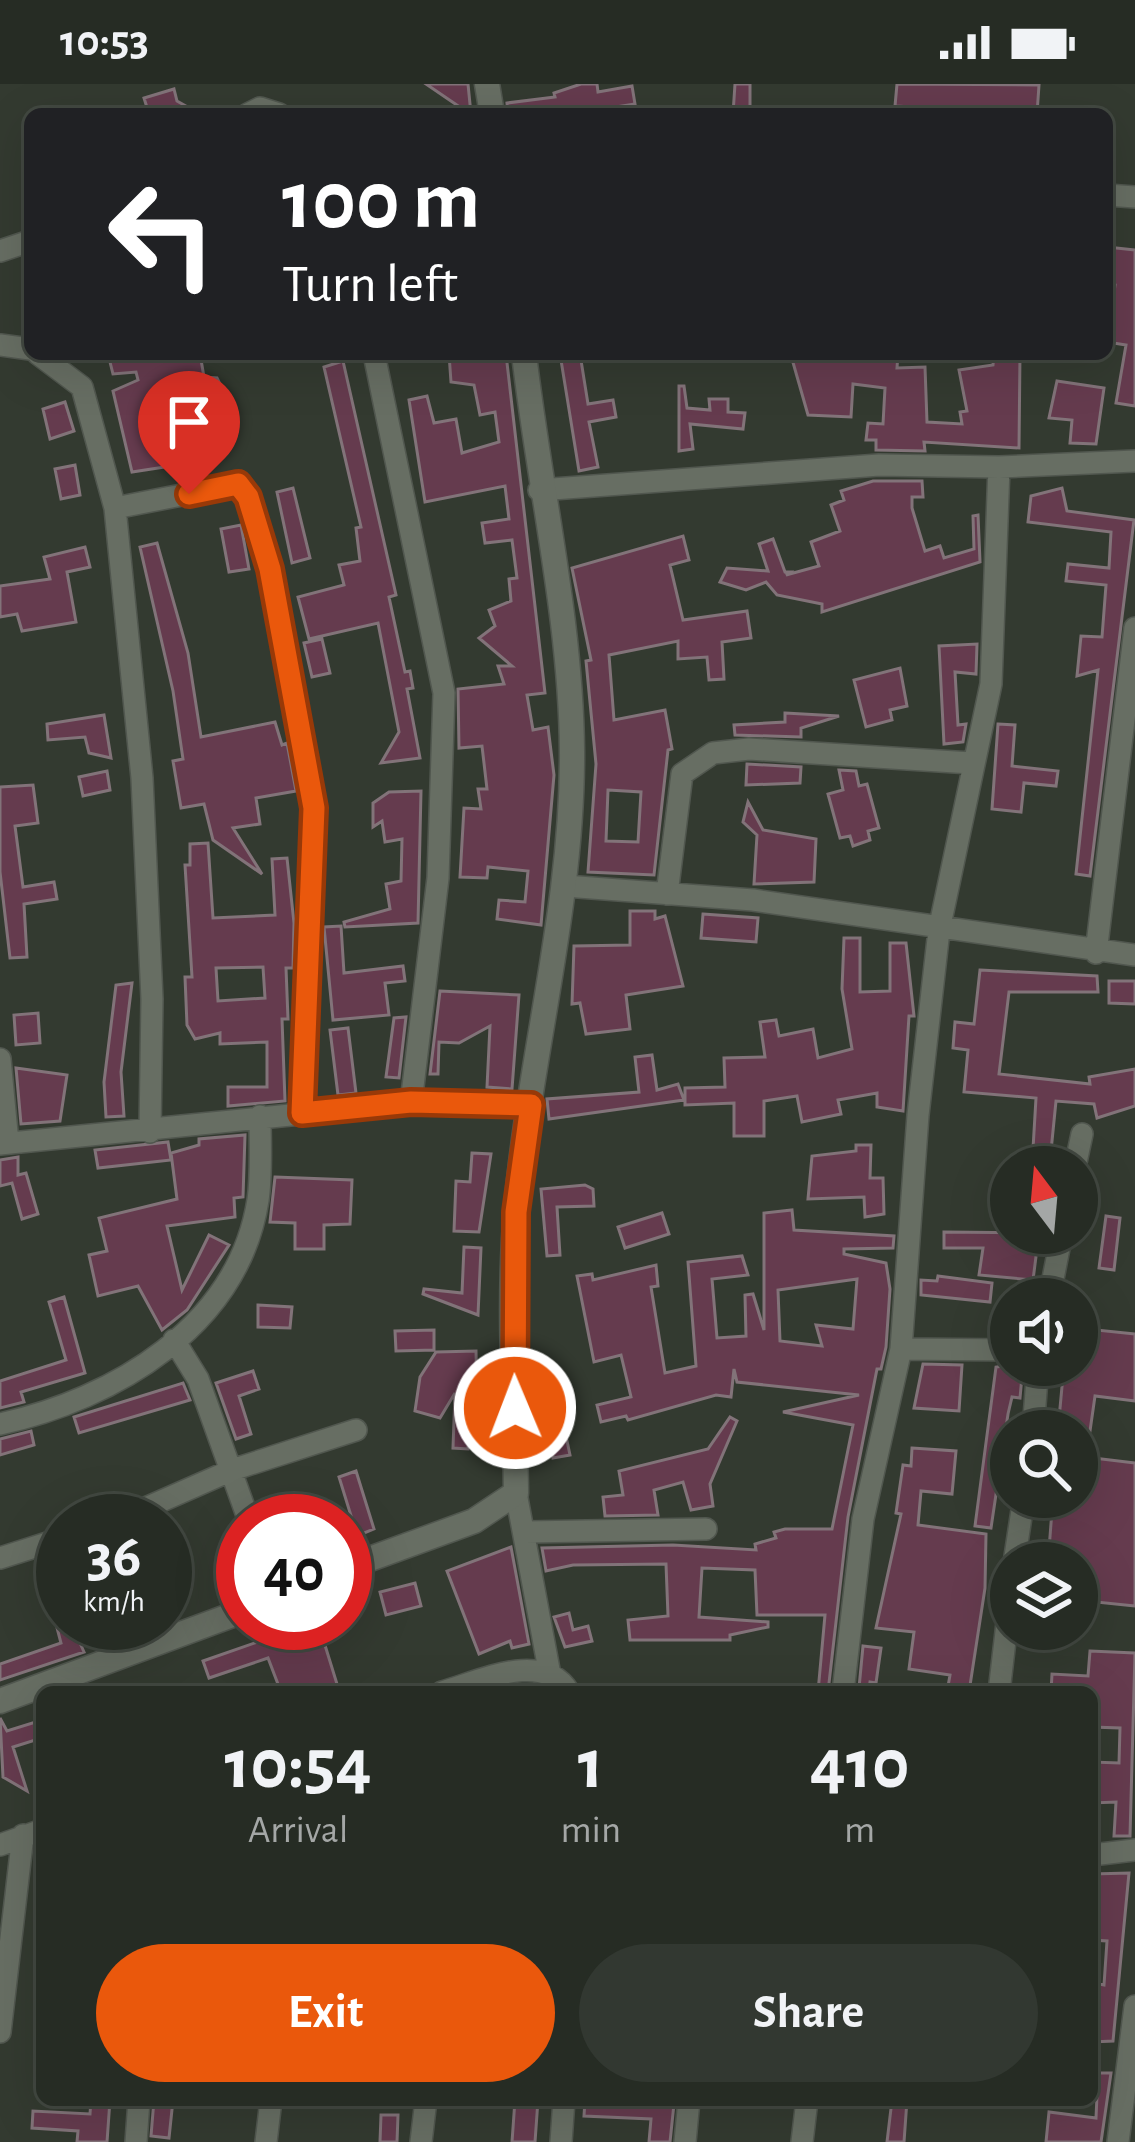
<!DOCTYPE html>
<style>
body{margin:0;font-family:"Alegreya Sans",sans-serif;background:#323831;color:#f1f3f6;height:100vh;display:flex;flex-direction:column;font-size:45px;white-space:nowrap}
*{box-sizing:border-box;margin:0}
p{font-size:39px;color:#a4a7a6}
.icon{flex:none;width:66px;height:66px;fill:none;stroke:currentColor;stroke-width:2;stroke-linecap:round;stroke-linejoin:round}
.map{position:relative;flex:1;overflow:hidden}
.details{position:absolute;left:36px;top:1602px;width:1062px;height:420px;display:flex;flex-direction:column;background:#262c24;border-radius:18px;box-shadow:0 12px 48px #0002,0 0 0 3px #424841}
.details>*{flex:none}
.top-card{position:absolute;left:24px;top:24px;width:1089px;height:252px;border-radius:18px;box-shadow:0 12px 48px #0002,0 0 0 3px #424841;background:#202124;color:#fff;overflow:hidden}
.needle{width:78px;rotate:344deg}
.controls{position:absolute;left:990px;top:1062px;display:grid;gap:24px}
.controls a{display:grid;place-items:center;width:108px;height:108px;border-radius:50%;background:#262c24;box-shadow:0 12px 48px #0002,0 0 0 3px #424841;font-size:60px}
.speed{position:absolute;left:36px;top:1410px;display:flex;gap:24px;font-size:60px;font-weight:700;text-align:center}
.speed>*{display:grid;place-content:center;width:156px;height:156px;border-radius:50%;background:#262c24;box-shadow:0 12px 48px #0002,0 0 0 3px #424841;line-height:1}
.speed small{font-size:30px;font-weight:400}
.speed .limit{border:18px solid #d22;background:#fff;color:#111}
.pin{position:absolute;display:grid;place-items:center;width:102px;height:102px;color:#fff;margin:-123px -51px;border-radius:50% 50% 50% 0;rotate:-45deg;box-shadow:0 0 12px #0007}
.pin .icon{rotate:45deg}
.me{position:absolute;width:132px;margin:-66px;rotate:359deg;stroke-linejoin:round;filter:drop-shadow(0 0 9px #0008)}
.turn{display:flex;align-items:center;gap:42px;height:252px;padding:0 60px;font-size:54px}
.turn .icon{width:156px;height:156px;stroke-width:2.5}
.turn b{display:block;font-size:84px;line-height:102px}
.eta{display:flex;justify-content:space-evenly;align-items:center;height:204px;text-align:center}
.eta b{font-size:72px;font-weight:600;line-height:84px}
.primary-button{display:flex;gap:24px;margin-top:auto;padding:24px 60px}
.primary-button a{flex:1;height:138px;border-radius:72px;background:#ea580c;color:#fff;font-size:48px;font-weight:600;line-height:138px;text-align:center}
.primary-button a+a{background:#323831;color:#f1f3f6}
.status{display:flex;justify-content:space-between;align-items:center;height:84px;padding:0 60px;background:#262c24;direction:ltr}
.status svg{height:33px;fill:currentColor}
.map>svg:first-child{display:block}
.building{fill:#653b4e;stroke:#827379;stroke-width:3;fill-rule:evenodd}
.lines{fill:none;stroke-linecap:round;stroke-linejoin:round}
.minor-casing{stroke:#51574f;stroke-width:24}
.tertiary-casing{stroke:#51574f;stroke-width:27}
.minor{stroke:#676e63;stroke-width:21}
.tertiary{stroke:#676e63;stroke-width:24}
.route-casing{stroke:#983908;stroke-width:30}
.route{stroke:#ea580c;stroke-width:21}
</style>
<div class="status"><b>10:53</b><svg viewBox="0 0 49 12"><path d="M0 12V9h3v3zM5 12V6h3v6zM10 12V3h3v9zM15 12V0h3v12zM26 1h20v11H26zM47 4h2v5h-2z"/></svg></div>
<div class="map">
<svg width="1135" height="2058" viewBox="0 0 1135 2058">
<rect width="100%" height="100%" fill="#333a30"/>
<path class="building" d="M426,0H468L471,30H470Z
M581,0H597L598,8L632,2L635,20L571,30H508L507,19L555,13L554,9Z
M735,0H750V30H733Z
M897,0L1039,1L1037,30L895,22Z
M174,5L177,17L200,30H149L144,14Z
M1107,163L1135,166V322L1116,319L1126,261L1107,258L1115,201L1107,200Z
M108,270H200L204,293L217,294L221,302L214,309L182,316L187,341L205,344L201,357L178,359L184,380L132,388L113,307L138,296L136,288L113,290Z
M449,270H506L545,609L527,611L533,646L548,643L554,691L541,841L497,835L499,816L525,818L528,787L488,783L487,794L460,793L464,724L481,725L478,705H487L482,662L459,664L458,605L504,600L498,582H512L479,554L495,542L489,526L511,517L509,495L517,494L512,456L485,459L482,439L509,435L505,402L425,418L409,316L427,312L434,339L456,335L462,369L499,358L495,328L480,331L474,301L451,298Z
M560,270H580L588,320L613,316L616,333L589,338L598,383L579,387Z
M803,270H898L897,284L925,283L927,338L962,340L960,328L967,327L959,286L993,281L994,270H1020L1019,364L924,358L925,367L876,366V356H866L868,339L883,340L885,304L853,300L851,333L808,331L792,275H802Z
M343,277L396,511L389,513L405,588L410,587L413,604L407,605L420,674L381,679L399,648L378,539L309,555L298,513L344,501L339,481L360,477L356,444L361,443L324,283Z
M1057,297L1104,304L1096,360L1070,359L1072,336L1049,334Z
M679,302H684L687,324L710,326L709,315H728V328L745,329L743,345L690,340L693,365L679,367Z
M65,318L74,347L50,355L43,325Z
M75,381L80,411L61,415L55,385Z
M873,397H922L923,413H912V424L925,467L940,462L944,474L974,465L973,432L978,431L980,478L822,528V520L777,511L766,498L746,506L720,498L727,484L768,487L759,460L773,455L785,488H790L786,491L819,482L811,458L840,447L831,421L844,416L841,407Z
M293,404L310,474L292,479L277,408Z
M1062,404L1067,427L1134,436L1090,792L1076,790L1098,586L1077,592L1081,552L1102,553L1106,501L1066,497L1068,480L1109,484L1111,448L1028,438L1031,412Z
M241,441L249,485L229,488L221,445Z
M683,452L689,476L670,481L683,536L747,527L751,554L722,558L724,595L709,596L707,573L678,575V557L609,571L614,636L665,626L672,665L668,666L654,791L588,788L596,680L586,577L591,576L572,484ZM608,706L641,708L638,758L606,757Z
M157,459L188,569L201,653L275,638L282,661L287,659L296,707L256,714L260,740L233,744L262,790L213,756L204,720L181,724L173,677L183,675L173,607L140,463Z
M85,463L90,483L67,488L76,538L22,547L17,530L0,533V502L50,495L44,473Z
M322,555L330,589L312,593L304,559Z
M977,560L976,590L955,588L958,641L966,640L963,658L944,660L939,562Z
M900,584L907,622L890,626L892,636L866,643L854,596Z
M785,629L839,632L801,644V653L735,651L734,641L785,638Z
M104,631L111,674L89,669L85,653L48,656L47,640Z
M998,640L1015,641L1012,682L1058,687L1056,702L1024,699L1021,728L992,725Z
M747,680L801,683L800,699L746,701Z
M839,686L856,687L859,702L867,700L879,744L868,747L870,756L853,762L850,752L840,754L828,710L843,706Z
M107,687L110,706L83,712L79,693Z
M33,701L38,739L15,742L23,803L54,798L57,815L24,820L27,873L10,874L0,788V703Z
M421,707L418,839L345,843L344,838L390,825L386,800L401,797L402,755L385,758L382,737L373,743V719L389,708Z
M748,718L763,746L816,755L814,798L754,800L757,751L743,738Z
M208,759L213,834L275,831L272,775L287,774L294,839L293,884H286L288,935H282L285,1017L228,1022V1003H267V958L220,960V949L195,955L187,941L185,893H192L185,781H190V760ZM263,883L265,914L218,917L216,884Z
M630,827H655V835L665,832L683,902L626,911L630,945L586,950L580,919L572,920L574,862L630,861Z
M703,830L758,834L756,858L701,854Z
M341,842L344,889L403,882L405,897L385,899L389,931L333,936L324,843Z
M844,854H860V908L890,907V859H906L914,932H909L903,1027L877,1023V1009L838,1016L841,1030L802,1038L797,1012L764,1017V1052H734V1019L685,1021V1004L725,1003L724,974L765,973L760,938L776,936L779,952L813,945L818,974L852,965L842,905Z
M980,886L1097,892L1098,908H1009L999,990L1090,1000L1089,993L1135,985V1022L1097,1034L1094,1020L1056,1017L1051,1067L1033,1065L1036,1014L964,1008L968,966L953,964L955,938L974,940Z
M1109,897H1135V920L1109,919Z
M132,899L121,988L124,1032L106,1033L104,998L116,901Z
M440,907L519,911L512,1005L487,1003L490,942L459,959L439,958L438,990H430Z
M38,929L40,959L16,961L14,931Z
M406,933L399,994L386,993L394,934Z
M348,944L356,1009L338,1011L330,946Z
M652,971L657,1006L678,1000L684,1016L549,1035L547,1015L639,1008L635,973Z
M16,984L67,991L60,1037L21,1040Z
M245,1051L243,1113L234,1114L235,1133L167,1142L182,1206L209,1151L229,1161L187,1226L162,1246L138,1202L98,1212L89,1171L107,1167L99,1134L177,1115L171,1069L199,1061V1055Z
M168,1058L171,1076L98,1084L95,1066Z
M856,1061H871L870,1094H883L884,1130L865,1133L864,1113L808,1115L812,1072L856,1067Z
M472,1069L491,1070L479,1148L454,1147L456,1097L470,1098Z
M18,1073V1091L26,1089L38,1130L22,1135L12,1099L0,1102V1076Z
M275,1093L352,1096L350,1140L324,1141V1165H295V1139L270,1138Z
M585,1101L593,1105L594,1122L557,1123L560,1171L547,1172L541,1105Z
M792,1126L794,1146L894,1152L893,1164L844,1165V1170L886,1179L890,1205L886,1263L881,1285H877L848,1433L828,1608H818L825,1531H757L755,1486L702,1484L699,1533L768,1538V1543L730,1551V1556H630L628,1536L668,1532L666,1480L573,1481L546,1487L542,1464L673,1461L756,1466L755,1460L776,1454L774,1448L785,1445H832L853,1341L783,1328L859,1311L737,1298L734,1285L731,1313L716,1311L628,1336L626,1332L601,1338L597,1321L631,1313L621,1271L594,1278L577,1192L592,1190L593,1196L656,1181L658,1202L651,1203L665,1289L696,1282L688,1178L742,1172L748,1191L712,1195L717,1254L746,1252L745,1211L753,1210L764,1246V1129ZM857,1195L853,1245L816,1241L822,1262L780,1257L778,1206Z
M662,1129L669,1150L625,1164L618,1143Z
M1106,1132L1120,1134L1114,1186L1099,1184Z
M944,1148L1039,1149L1033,1196L979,1191L983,1164H944Z
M464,1163L481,1164L478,1231L423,1210L424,1205L462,1209Z
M938,1192L992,1199L990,1218L921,1211V1196L937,1197Z
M64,1213L85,1289L21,1308L24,1318L0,1324V1297L66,1276L49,1218Z
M258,1221L292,1223L290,1244L258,1243Z
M1077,1237L1097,1240L1096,1246L1135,1250V1317L1095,1312L1090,1347H1064L1066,1336L1059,1335L1064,1281H1077Z
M434,1246V1266L396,1267L395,1247Z
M476,1267L477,1312H471L468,1365L453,1364L455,1309L440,1334L415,1327L420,1293L436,1268Z
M923,1280L962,1281L959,1327L914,1324Z
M1013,1281H1023L1020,1314L1012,1313L1008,1330L991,1444L975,1442L996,1283Z
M253,1287L259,1305L239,1312L251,1350L236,1355L216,1299Z
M183,1299L190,1316L79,1349L74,1333Z
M559,1319L570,1371L553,1374L549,1320Z
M730,1333L737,1337L710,1400L713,1422L691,1426L683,1398L654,1406L658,1431L605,1432L603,1413L623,1411L619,1387L708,1365Z
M31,1347L34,1361L0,1371V1355Z
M912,1364L956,1367L952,1410L921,1407L918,1441L986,1450L985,1504L969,1608H947L950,1591L909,1585L914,1548L876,1544L901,1430L896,1429L903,1381L911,1382Z
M1077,1372L1135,1379V1522L1086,1517L1090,1485L1048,1479L1053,1413H1077Z
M356,1387L374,1445L345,1457V1438L352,1435L339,1393Z
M511,1463L529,1560L512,1564L510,1557L479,1570L447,1487Z
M178,1472L191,1505L165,1516V1478Z
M415,1499L421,1522L386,1531L380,1508Z
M62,1513L63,1539H71L84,1568L0,1596V1580L61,1559L50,1517Z
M569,1529L573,1546L588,1542L592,1557L565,1563L554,1533Z
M312,1539L320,1560L324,1558L337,1600L311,1608H281L268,1574L209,1594L203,1577Z
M863,1562L881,1564L876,1599L870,1598L869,1605L859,1604Z
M1090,1567L1135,1569L1130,1752H1114L1116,1718L1092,1719V1678L1119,1679L1120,1644L1092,1643V1608H1051L1052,1590L1088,1592Z
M0,1634L7,1647L42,1636V1654L13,1663L27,1707L3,1693Z
M1129,1789L1113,1957L1092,1958V1918L1098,1919L1099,1900L1104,1901L1107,1857L1092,1856V1790Z
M1098,1989H1111L1101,2058H1046L1049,2028L1096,2034Z
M91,2016H110L107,2058H77L78,2047L32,2044L33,2027L90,2030Z
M154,2016H173L169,2054L151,2052Z
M515,2016H538L535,2058H512Z
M585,2016L674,2020L670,2058H649L651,2035L584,2032Z
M892,2016H907L904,2058H887Z
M381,2031H398L397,2058H380Z"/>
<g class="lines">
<g class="minor-casing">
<path id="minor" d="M248,30L260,24L279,30
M1107,111L1135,113
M0,167L30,157
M0,261L30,265
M38,270L82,303L115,424L142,694L152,915L150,1048
M374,270L444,609L438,794L411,1019
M539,406L879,381L999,383L1135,377
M115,424L238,400L248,413L270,486L314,724L302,1029
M565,802L753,816L1135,871
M667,810L682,690L713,669L749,665L971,679
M1096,869L1135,544
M0,975L8,1059
M0,1060L411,1019L531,1021
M1075,1083L1082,1050
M1049,1215L1062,1149
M174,1256L198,1295L249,1437
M901,1265L1011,1266
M0,1340C114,1315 238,1243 258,1116C262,1089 260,1059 260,1032
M1033,1347L1038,1281
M516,1409L550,1591
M116,1437L232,1386L356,1346
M526,1448L706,1445
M0,1474L63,1454
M1014,1479L1024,1413
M442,1608C478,1598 543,1565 569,1608
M843,1608L863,1435L901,1265L918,1031L939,846L991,600L999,383
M999,1608L1011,1505
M0,1761L42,1746
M1092,1771L1135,1766
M0,1948L23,1751
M136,2058L139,2016
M266,2058L271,2016
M421,2058L426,2016
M561,2058L564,2016
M685,2058L689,2016
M802,2058L807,2016
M1118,2058L1135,1922"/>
</g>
<g class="tertiary-casing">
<path id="tertiary" d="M487,0L492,30
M345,1484L474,1437L516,1409C515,1316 508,1220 516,1127C529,973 573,823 572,667C571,534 539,402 524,270
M0,1617L243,1527"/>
</g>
<use href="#minor" class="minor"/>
<use href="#tertiary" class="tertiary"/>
</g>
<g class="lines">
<g class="route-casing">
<path id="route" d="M189,410L238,400L248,413L270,485L314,724L302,1029L411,1018L531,1021L516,1128L515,1324"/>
</g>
<use href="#route" class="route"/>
</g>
</svg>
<div class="controls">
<a><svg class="needle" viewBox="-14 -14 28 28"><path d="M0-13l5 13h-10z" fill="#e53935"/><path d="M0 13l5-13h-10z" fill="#a4a7a6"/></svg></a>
<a><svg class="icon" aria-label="sound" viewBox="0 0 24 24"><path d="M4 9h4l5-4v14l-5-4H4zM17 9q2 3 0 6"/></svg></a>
<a><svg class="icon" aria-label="search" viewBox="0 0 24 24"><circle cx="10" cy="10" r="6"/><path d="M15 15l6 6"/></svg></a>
<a><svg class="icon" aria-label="layers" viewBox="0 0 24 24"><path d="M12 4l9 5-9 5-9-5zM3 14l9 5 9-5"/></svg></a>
</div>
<div class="speed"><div>36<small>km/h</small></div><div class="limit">40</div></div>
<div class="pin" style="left:189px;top:410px;background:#d93025"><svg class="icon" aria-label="arrive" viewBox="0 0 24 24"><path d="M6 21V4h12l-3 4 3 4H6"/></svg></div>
<svg class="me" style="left:515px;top:1324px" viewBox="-20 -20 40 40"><circle r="17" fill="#ea580c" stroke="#fff" stroke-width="3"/><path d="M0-11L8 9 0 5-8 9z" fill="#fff"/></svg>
<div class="top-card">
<div class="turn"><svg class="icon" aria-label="left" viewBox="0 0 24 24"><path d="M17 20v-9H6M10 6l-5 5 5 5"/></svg><div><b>100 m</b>Turn left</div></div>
</div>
<section class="details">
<div class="eta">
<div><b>10:54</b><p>Arrival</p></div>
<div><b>1</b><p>min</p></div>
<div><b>410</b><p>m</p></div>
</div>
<div class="primary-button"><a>Exit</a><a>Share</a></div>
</section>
</div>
